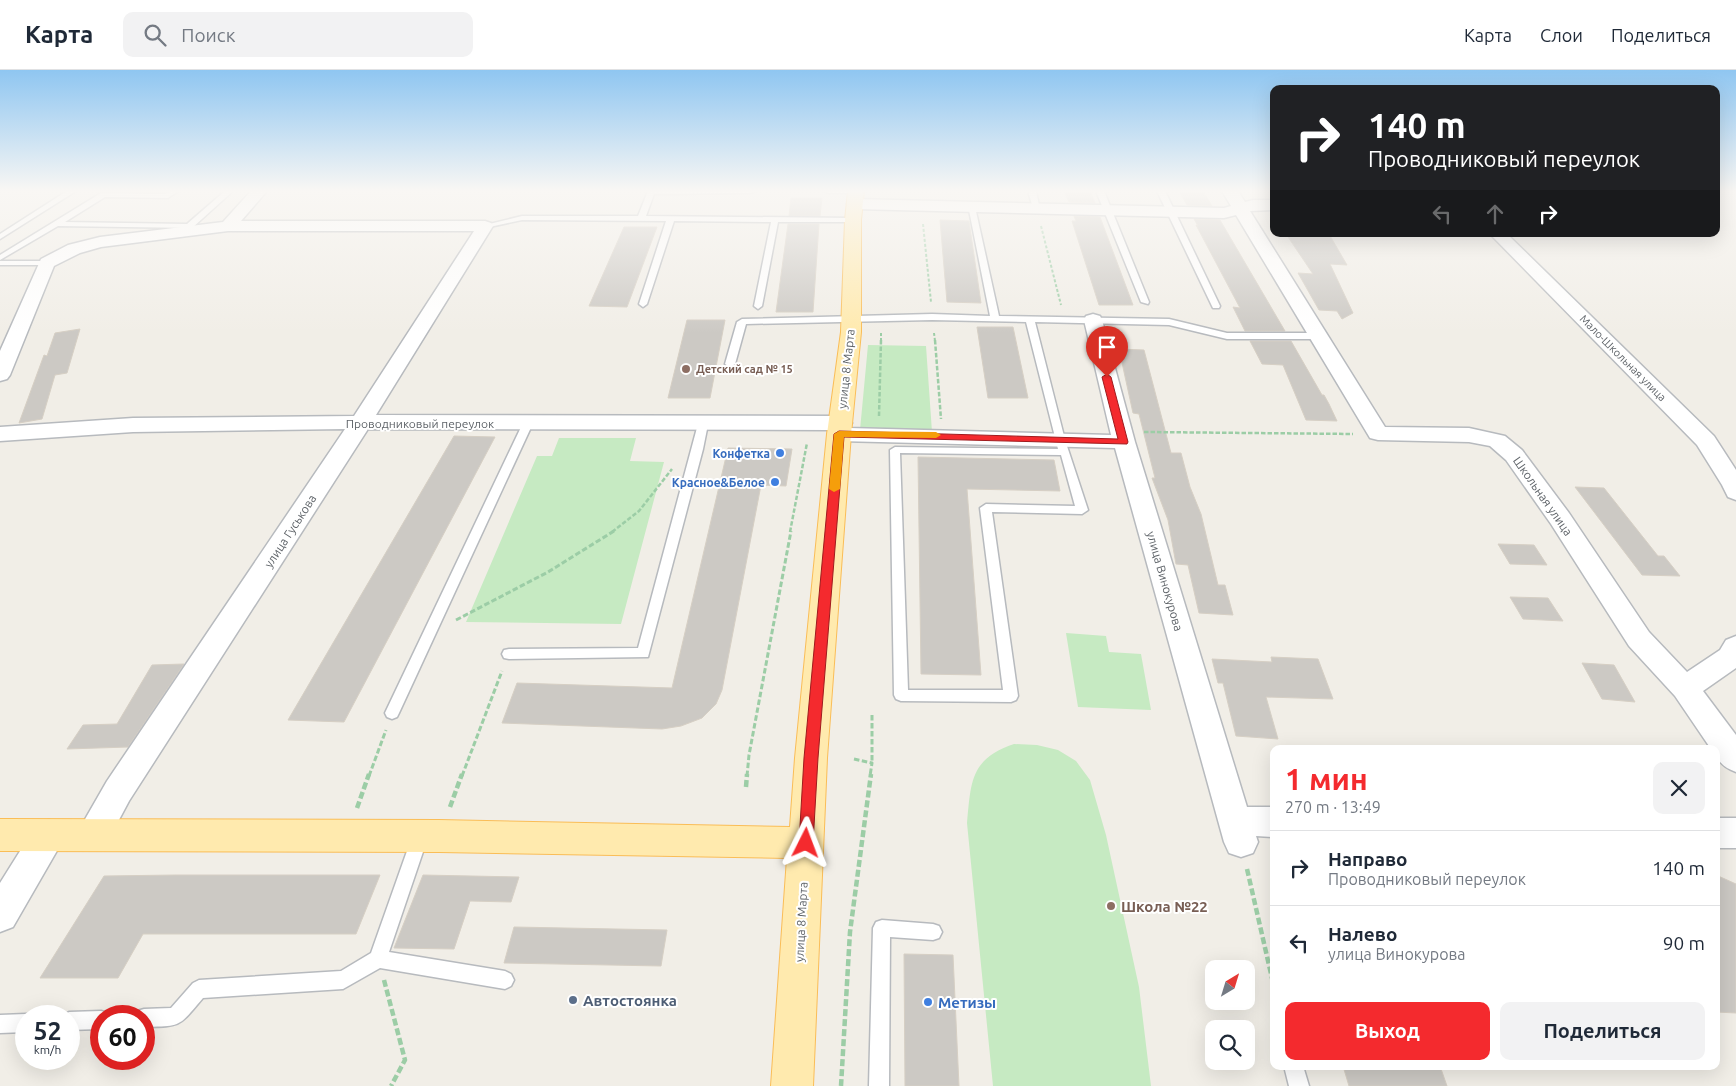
<!DOCTYPE html>
<html lang="ru">
<meta charset="utf-8">
<style>
body{margin:0;font-family:Ubuntu,sans-serif;background:#f2f2f3;color:#1f2937;height:100vh;display:flex;flex-direction:column;font-size:19px;white-space:nowrap}
*{box-sizing:border-box;margin:0}
p{font-size:16px;color:#747a83}
.icon{flex:none;width:28px;height:28px;fill:none;stroke:currentColor;stroke-width:2;stroke-linecap:round;stroke-linejoin:round}
.map{position:relative;flex:1;overflow:hidden}
.panel{position:absolute;left:1270px;top:675px;width:450px;height:325px;display:flex;flex-direction:column;background:#fff;border-radius:10px;box-shadow:0 5px 20px #0002}
.panel>*{flex:none}
.guide{position:absolute;left:1270px;top:15px;width:450px;height:152px;border-radius:10px;box-shadow:0 5px 20px #0002;background:#202124;color:#fff;overflow:hidden}
.needle{width:32px;rotate:38deg}
.fabs{position:absolute;left:1205px;top:890px;display:grid;gap:10px}
.fabs a{display:grid;place-items:center;width:50px;height:50px;border-radius:10px;background:#fff;box-shadow:0 5px 20px #0002;font-size:25px}
.speed{position:absolute;left:15px;top:935px;display:flex;gap:10px;font-size:25px;font-weight:700;text-align:center}
.speed>*{display:grid;place-content:center;width:65px;height:65px;border-radius:50%;background:#fff;box-shadow:0 5px 20px #0002;line-height:1}
.speed small{font-size:12px;font-weight:400}
.speed .limit{border:8px solid #d22;background:#fff;color:#111}
.pin{position:absolute;display:grid;place-items:center;width:42px;height:42px;color:#fff;margin:-51px -21px;border-radius:50% 50% 50% 0;rotate:-45deg;box-shadow:0 0 5px #0007}
.pin .icon{rotate:45deg}
.me{position:absolute;width:55px;margin:-28px;rotate:3deg;stroke-linejoin:round;filter:drop-shadow(0 0 4px #0008)}
.turn{display:flex;align-items:center;gap:18px;height:105px;padding:0 15px;font-size:22px}
.turn .icon{width:65px;height:65px;stroke-width:2.5}
.turn b{display:block;font-size:35px;line-height:42px}
.lanes{display:flex;align-items:center;height:48px;padding:0 15px;background:#0003;justify-content:center;gap:25px;direction:ltr}
.lanes .off{opacity:.35}
.round{display:grid;place-items:center;flex:none;width:52px;height:52px;border-radius:10px;background:#f2f2f3}
.headline{display:flex;align-items:center;justify-content:space-between;height:85px;padding:0 15px}
h1{font-size:30px;font-weight:700;line-height:38px;color:#f42a2e}
.button{display:flex;gap:10px;margin-top:auto;padding:10px 15px}
.button a{flex:1;height:58px;border-radius:10px;background:#f42a2e;color:#fff;font-size:20px;font-weight:700;line-height:58px;text-align:center}
.button a+a{background:#f2f2f3;color:#1f2937}
ul{padding:0;list-style:none}
li{display:flex;align-items:center;gap:15px;height:75px;padding:0 15px;border-top:1px solid #e0e1e3}
li div{flex:1}
li b{display:block;font-size:19px}
li em{font-style:normal}
header{display:flex;align-items:center;gap:30px;box-sizing:border-box;height:70px;padding:0 25px;background:#fff;border-bottom:1px solid #e0e1e3}
header strong{font-size:24px}
nav{display:flex;gap:28px;margin-inline-start:auto;font-size:18px}
.search{width:350px;height:45px;background:#f2f2f3;display:flex;align-items:center;gap:12px;box-sizing:border-box;padding:0 18px;border-radius:10px;color:#747a83;font-size:19px}
.map>svg:first-child{display:block}
.green{fill:#c6eac2}
.building{fill:#ccc9c4;stroke:#d6cfc4}
.lines{fill:none;stroke-linecap:round;stroke-linejoin:round}
.lane-casing{stroke:#b7babe;stroke-width:3}
.street-casing{stroke:#b7babe;stroke-width:3}
.primary-casing{stroke:#fabd57;stroke-width:2}
.path-far3{stroke:#9ccda6;stroke-width:2;stroke-dasharray:3 2;stroke-linecap:butt}
.path-far2{stroke:#9ccda6;stroke-width:2.5;stroke-dasharray:4.5 2;stroke-linecap:butt}
.path-far1{stroke:#9ccda6;stroke-width:3;stroke-dasharray:5.5 2.5;stroke-linecap:butt}
.path{stroke:#9ccda6;stroke-width:4.5;stroke-dasharray:7 3;stroke-linecap:butt}
.lane{fill:#fff;fill-rule:evenodd}
.street{fill:#fff;fill-rule:evenodd}
.primary{fill:#ffeaae;fill-rule:evenodd}
.route{fill:#f42a2e;stroke:#9f1b1e}
.slow{fill:#f59e0b}
.education-dot{fill:#8d6e63;stroke:#fff;stroke-width:2}
.shop-dot{fill:#3f7fe0;stroke:#fff;stroke-width:2}
.service-dot{fill:#5c6f8a;stroke:#fff;stroke-width:2}
.labels{text-anchor:middle;dominant-baseline:central;stroke-width:4;stroke-linejoin:round;paint-order:stroke}
.far-street-label{font-size:11px;fill:#5e6368;stroke:#fff}
.far-education-label{font-size:11px;font-weight:bold;fill:#785e54;stroke:#fff;text-anchor:start}
.street-label{font-size:12px;fill:#5e6368;stroke:#fff}
.shop-label{font-size:12px;font-weight:bold;fill:#366cbe;stroke:#fff;text-anchor:end}
.near-education-label{font-size:15px;font-weight:bold;fill:#785e54;stroke:#fff;text-anchor:start}
.near-service-label{font-size:15px;font-weight:bold;fill:#4e5e75;stroke:#fff;text-anchor:start}
.near-shop-label{font-size:15px;font-weight:bold;fill:#366cbe;stroke:#fff;text-anchor:start}
</style>
<header>
<strong>Карта</strong>
<div class="search"><svg class="icon" aria-label="search" viewBox="0 0 24 24"><circle cx="10" cy="10" r="6"/><path d="M15 15l6 6"/></svg>Поиск</div>
<nav><a>Карта</a><a>Слои</a><a>Поделиться</a></nav>
</header>
<div class="map">
<svg width="1736" height="1016" viewBox="0 0 1736 1016">
<rect width="100%" height="100%" fill="#f1eee7"/>
<path class="green" d="M868,275L926,276L932,362L860,360Z
M559,368H636L630,391L664,392L621,554L466,552L537,386H552Z
M1066,563L1106,566L1109,582L1141,584L1151,640L1078,637Z
M1014,674L1037,675L1058,680L1076,691L1090,710L1106,765L1139,917L1151,1016H993L967,753C971,712 970,689 1014,674Z"/>
<path class="building" d="M1064,121H1090L1095,133L1069,132Z
M1179,121H1203L1212,136L1187,135Z
M791,128H822L820,146H789Z
M1074,146L1100,147L1133,235H1099L1072,151H1076Z
M1194,149L1220,150L1285,261H1245L1233,237L1240,238L1196,155L1198,156Z
M940,150L969,151L981,233L947,232Z
M788,154H819L813,242H776Z
M624,157H657L627,237L589,236Z
M1286,164H1329L1347,195L1330,194L1353,243L1342,249L1337,241L1319,240L1298,203L1313,204Z
M687,250H725L710,328H668Z
M977,257H1013L1028,328H988Z
M80,259L67,303L55,305L42,349L19,353L44,285L47,286L55,263Z
M1250,271H1291L1322,325H1324L1329,334L1337,351L1306,350L1283,295L1262,294Z
M1119,279L1144,280L1171,383H1181L1190,417L1201,444L1218,515H1225L1233,545L1199,543L1188,495L1176,494L1168,450L1152,408H1155L1139,344L1133,343Z
M454,366L495,367L344,652L288,650Z
M728,378L792,379L786,416L761,415L722,620L716,634L702,648L681,656L662,659L502,653L517,613L672,618Z
M918,387L1054,390L1060,421L967,419L981,605L921,604Z
M1575,417L1604,418L1658,486H1664L1680,506L1642,505Z
M1498,474L1534,475L1547,495L1510,494Z
M1510,527L1548,528L1563,551L1523,549Z
M1271,587L1318,589L1333,629L1266,627L1278,669L1236,666L1223,613H1218L1212,589L1272,592Z
M1582,593L1614,595L1635,632L1602,629Z
M184,594L128,677L67,679L83,655L117,654L152,595Z
M176,805H380L356,864H143L118,908H40L104,806Z
M423,805L519,807L511,832L470,831L454,879L394,878Z
M1716,805L1736,814V943L1716,942Z
M514,857L667,860L661,896L504,893Z
M904,884L953,885L959,1016H905Z
M1343,996H1440L1447,1016H1349Z"/>
<g class="lines">
<g class="lane-casing">
<path id="lane" d="M67,121H76L0,169V164Z
M170,121H178L168,128L105,127L65,152L187,154L225,121H233L192,158L58,156L0,190V185L101,123L166,124Z
M648,121H755L751,123L654,124L646,146L853,148L857,150L853,152H778L762,236L758,239L754,236L771,152L674,151L647,234L643,237L639,234L666,151L522,150L485,158L481,156L522,146H638Z
M824,121H860L856,123H828Z
M1028,121H1036L1040,140L1033,138Z
M1096,121H1104L1149,232L1148,234L1141,232Z
M1157,121H1165L1220,236L1219,238H1213L1212,236Z
M968,135L975,137L999,246L1169,249L1227,263H1319L1324,266L1319,269H1227L1169,255L1035,252L1065,370L1088,440L1082,444L992,442L1018,626L1016,630L1011,632L901,631L896,629L894,625L890,380L895,377L1058,379L1026,252L932,250L746,254L735,294L730,297L725,294L737,252L742,249L932,244L990,246ZM900,383L1061,385L1075,436L986,434L980,438L1003,620H908Z
M0,191H47L51,193L47,195H0Z
M528,350L533,353L399,643L397,647L392,649L387,647L385,643L523,353Z
M703,351L708,354L703,379L648,587L509,589L504,588L502,584L504,580L509,579L638,578L698,354Z
M420,760L426,762L428,767L389,882L505,901L511,904L514,910L511,916L505,919L380,898L343,919L203,928C178,957 183,956 144,957V946H136L137,941L144,939L171,938L193,913L199,910L341,901L371,883L412,767L414,762Z
M882,850L933,854L939,856L942,862L939,868L933,870L890,867L889,1016H869L873,858L876,852Z
M101,941L108,943L109,946H101V959L69,960V946H62L69,942Z
M26,944L32,946H26V962L0,963V945Z
M1284,996H1303L1309,1016H1289Z"/>
</g>
<g class="street-casing">
<path id="street" d="M251,121H267L241,151H485L491,153L493,156L376,345L841,346L849,348L852,353L849,358L1111,365L1084,250L1086,246L1093,244L1100,246L1102,250L1135,372L1247,737H1274V767L1256,766L1258,772L1253,783L1241,787L1229,783L1224,772L1115,378L839,371L831,369L828,364L831,360L368,359L129,731L105,776L93,780L81,776L76,765L107,711L345,359L133,362L0,371V357L133,348L354,346L474,161H228L101,177L80,183L54,196L10,305L7,309L0,311V281L41,189L68,175L100,167L223,152Z
M1222,121H1238L1245,132L1253,130H1274V140L1250,141L1385,357L1469,358L1505,366L1522,380L1569,443L1649,562L1687,602L1720,580L1726,570L1736,566V598L1703,621L1736,665V702C1725,698 1716,692 1716,679H1711L1675,626L1629,576L1551,454L1506,390L1490,376L1469,372L1378,370L1370,368L1236,145L1224,148L855,139L849,137L847,134L849,131L855,129L1224,138L1231,136Z
M1490,164H1507L1714,366L1736,400V430L1728,427L1722,415L1697,375Z
M1716,748H1736V778H1716Z
M49,750L61,754L66,765L13,857L0,862V813L37,754Z"/>
</g>
<g class="primary-casing">
<path id="primary" d="M848,121H864L861,150V262L851,364L827,688L813,1016H771L787,788L439,782L0,781V749L439,750L790,757L795,688L827,364L841,262L845,150Z"/>
</g>
<path class="path-far3" d="M923,154L931,232
M1041,156L1061,235
M934,263L935,271
M881,271V263"/>
<path class="path-far2" d="M935,270L941,349
M879,346L881,270
M1144,362L1353,364
M612,462L639,441L672,399
M790,462L807,373"/>
<path class="path-far1" d="M456,550L548,502L614,461
M872,645V693
M854,689L872,693L870,706
M369,706L386,660
M462,706L502,601
M747,706L749,685L791,461"/>
<path class="path" d="M746,717L747,704
M450,737L462,704
M357,738L369,704
M1247,799L1274,917
M384,910L405,990L391,1016
M841,1016L850,862L871,704"/>
<use href="#lane" class="lane"/>
<use href="#street" class="street"/>
<use href="#primary" class="primary"/>
</g>
<linearGradient id="sky" x2="0" y2="1"><stop stop-color="#8fc6f1"/><stop offset="0.46" stop-color="#f9f7f4"/><stop offset="1" stop-color="#f9f7f4" stop-opacity="0"/></linearGradient>
<rect width="1736" height="263" fill="url(#sky)"/>
<path class="route" d="M1107,304L1111,307L1128,372L1127,374L844,367L818,688L813,773L811,777L806,779L801,777L799,773L804,688L834,364L839,361L1118,369L1102,307Z"/>
<path class="slow" d="M839,361L936,362L941,365L936,368L844,367L840,419L834,422L829,419L834,364Z"/>
<g class="education-dot">
<circle cx="686" cy="299" r="5"/>
<circle cx="1111" cy="836" r="5"/>
</g>
<g class="shop-dot">
<circle cx="780" cy="383" r="5"/>
<circle cx="775" cy="412" r="5"/>
<circle cx="928" cy="932" r="5"/>
</g>
<circle class="service-dot" cx="573" cy="930" r="5"/>
<g class="labels">
<g class="far-street-label">
<text transform="translate(1623 288) rotate(45)">Мало-Школьная улица</text>
</g>
<g class="far-education-label">
<text x="696" y="299">Детский сад № 15</text>
</g>
<g class="street-label">
<text transform="translate(846 299) rotate(-84)">улица 8 Марта</text>
<text x="420" y="353">Проводниковый переулок</text>
<text transform="translate(1543 426) rotate(55)">Школьная улица</text>
<text transform="translate(290 461) rotate(-57)">улица Гуськова</text>
<text transform="translate(1165 511) rotate(74)">улица Винокурова</text>
<text transform="translate(801 852) rotate(-87)">улица 8 Марта</text>
</g>
<g class="shop-label">
<text x="770" y="383">Конфетка</text>
<text x="765" y="412">Красное&amp;Белое</text>
</g>
<g class="near-education-label">
<text x="1121" y="836">Школа №22</text>
</g>
<g class="near-service-label">
<text x="583" y="930">Автостоянка</text>
</g>
<g class="near-shop-label">
<text x="938" y="932">Метизы</text>
</g>
</g>
</svg>
<div class="fabs">
<a><svg class="needle" viewBox="-14 -14 28 28"><path d="M0-13l5 13h-10z" fill="#e53935"/><path d="M0 13l5-13h-10z" fill="#747a83"/></svg></a>
<a><svg class="icon" aria-label="search" viewBox="0 0 24 24"><circle cx="10" cy="10" r="6"/><path d="M15 15l6 6"/></svg></a>
</div>
<div class="speed"><div>52<small>km/h</small></div><div class="limit">60</div></div>
<div class="pin" style="left:1107px;top:307px;background:#d93025"><svg class="icon" aria-label="arrive" viewBox="0 0 24 24"><path d="M6 21V4h12l-3 4 3 4H6"/></svg></div>
<svg class="me" style="left:806px;top:773px" viewBox="-20 -20 40 40"><path d="M0-17L14 15 0 8-14 15z" fill="#f42a2e" stroke="#fff" stroke-width="4"/></svg>
<div class="guide">
<div class="turn"><svg class="icon" aria-label="right" viewBox="0 0 24 24"><path d="M7 20v-9h11M14 6l5 5-5 5"/></svg><div><b>140 m</b>Проводниковый переулок</div></div>
<div class="lanes"><svg class="icon off" aria-label="left" viewBox="0 0 24 24"><path d="M17 20v-9H6M10 6l-5 5 5 5"/></svg><svg class="icon off" aria-label="ahead" viewBox="0 0 24 24"><path d="M12 20V5M6 11l6-6 6 6"/></svg><svg class="icon" aria-label="right" viewBox="0 0 24 24"><path d="M7 20v-9h11M14 6l5 5-5 5"/></svg></div>
</div>
<section class="panel">
<div class="headline"><div><h1>1 мин</h1><p>270 m · 13:49</p></div><a class="round"><svg class="icon" aria-label="close" viewBox="0 0 24 24"><path d="M6 6l12 12M18 6L6 18"/></svg></a></div>
<ul>
<li><svg class="icon" aria-label="right" viewBox="0 0 24 24"><path d="M7 20v-9h11M14 6l5 5-5 5"/></svg><div><b>Направо</b><p>Проводниковый переулок</p></div><em>140 m</em></li>
<li><svg class="icon" aria-label="left" viewBox="0 0 24 24"><path d="M17 20v-9H6M10 6l-5 5 5 5"/></svg><div><b>Налево</b><p>улица Винокурова</p></div><em>90 m</em></li>
</ul>
<div class="button"><a>Выход</a><a>Поделиться</a></div>
</section>
</div>
